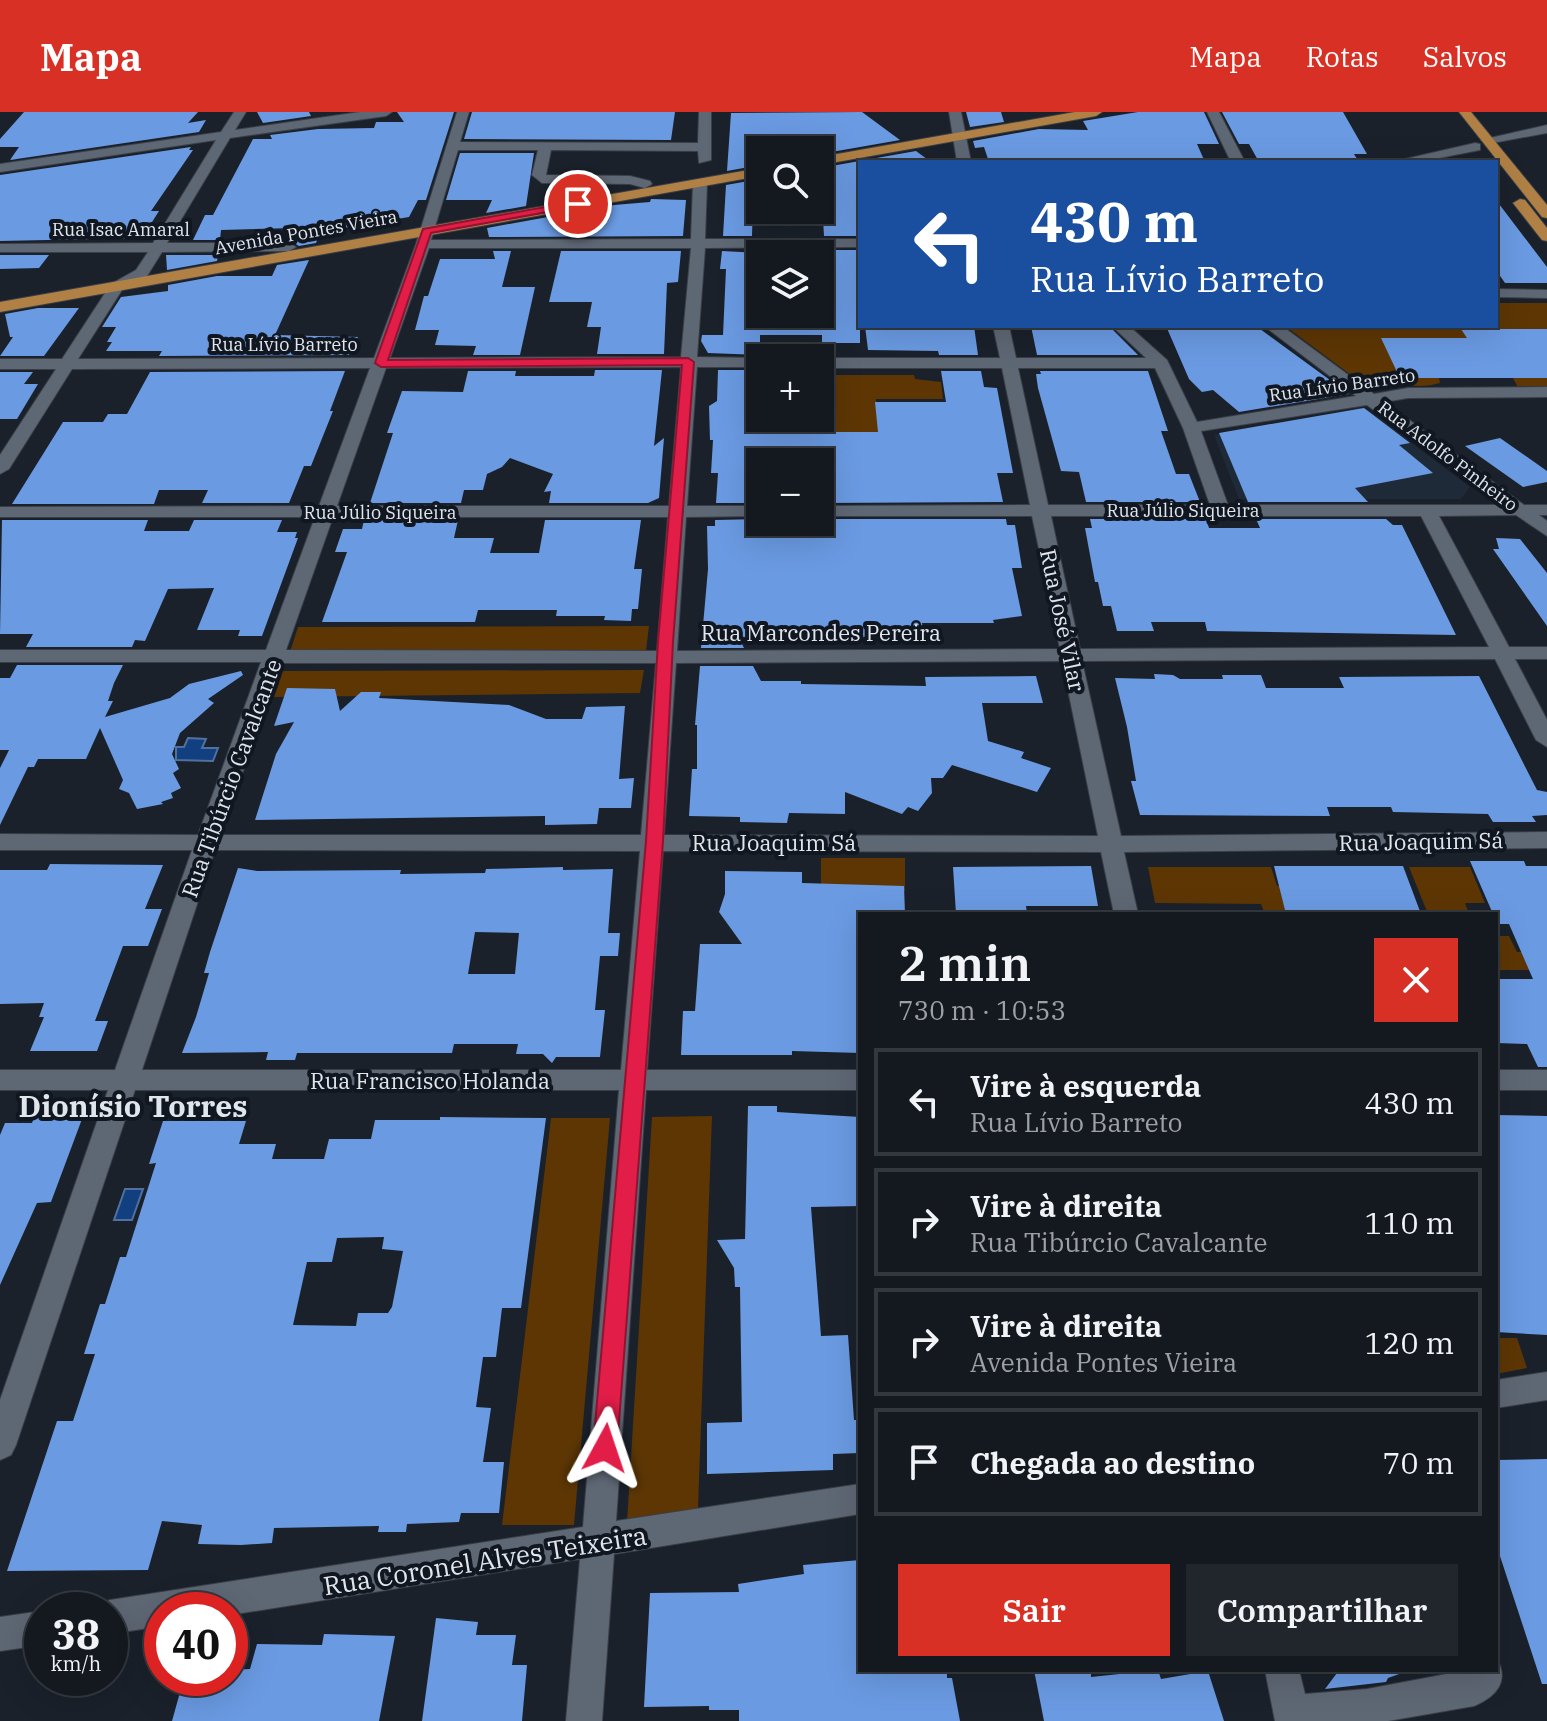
<!DOCTYPE html>
<html lang="pt">
<meta charset="utf-8">
<style>
body{margin:0;font-family:"IBM Plex Serif",serif;background:#21262d;color:#f1f3f6;height:100vh;display:flex;flex-direction:column;font-size:30px;white-space:nowrap}
*{box-sizing:border-box;margin:0}
p{font-size:26px;color:#9da0a5}
.icon{flex:none;width:44px;height:44px;fill:none;stroke:currentColor;stroke-width:2;stroke-linecap:round;stroke-linejoin:round}
.map{position:relative;flex:1;overflow:hidden}
.panel{position:absolute;left:858px;top:800px;width:640px;height:760px;display:flex;flex-direction:column;background:#141920;border-radius:0px;box-shadow:0 8px 32px #0002,0 0 0 2px #33383e}
.panel>*{flex:none}
.top-card{position:absolute;left:858px;top:48px;width:640px;height:168px;border-radius:0px;box-shadow:0 8px 32px #0002,0 0 0 2px #33383e;background:#1a4fa0;color:#fff;overflow:hidden}
.controls{position:absolute;left:746px;top:24px;display:grid;gap:16px}
.controls a{display:grid;place-items:center;width:88px;height:88px;border-radius:0px;background:#141920;box-shadow:0 8px 32px #0002,0 0 0 2px #33383e;font-size:40px}
.speed{position:absolute;left:24px;top:1480px;display:flex;gap:16px;font-size:40px;font-weight:700;text-align:center}
.speed>*{display:grid;place-content:center;width:104px;height:104px;border-radius:50%;background:#141920;box-shadow:0 8px 32px #0002,0 0 0 2px #33383e;line-height:1}
.speed small{font-size:20px;font-weight:400}
.speed .limit{border:12px solid #d22;background:#fff;color:#111}
.pin{position:absolute;display:grid;place-items:center;width:68px;height:68px;color:#fff;margin:-34px;border:4px solid #fff;border-radius:50%;box-shadow:0 2px 8px #0007}
.me{position:absolute;width:88px;margin:-44px;rotate:5deg;stroke-linejoin:round;filter:drop-shadow(0 0 6px #0008)}
.turn{display:flex;align-items:center;gap:28px;height:168px;padding:0 40px;font-size:36px}
.turn .icon{width:104px;height:104px;stroke-width:2.5}
.turn b{display:block;font-size:56px;line-height:68px}
.round{display:grid;place-items:center;flex:none;width:84px;height:84px;border-radius:0px;background:#21262d}
.head{display:flex;align-items:center;justify-content:space-between;height:136px;padding:0 40px}
h1{font-size:48px;font-weight:600;line-height:60px}
.primary-button{display:flex;gap:16px;margin-top:auto;padding:16px 40px}
.primary-button a{flex:1;height:92px;border-radius:0px;background:#d93025;color:#fff;font-size:32px;font-weight:600;line-height:92px;text-align:center}
.primary-button a+a{background:#21262d;color:#f1f3f6}
ul{padding:0;list-style:none}
li{display:flex;align-items:center;gap:24px;height:108px;margin:0 16px 12px;padding:0 24px;border:4px solid #33383e;border-radius:0px}
li div{flex:1}
li b{display:block;font-size:30px}
li em{font-style:normal}
header{display:flex;align-items:center;gap:48px;box-sizing:border-box;height:112px;padding:0 40px;background:#d93025;color:#fff}
header strong{font-size:38px}
nav{display:flex;gap:44px;margin-inline-start:auto;font-size:28px}
.map>svg:first-child{display:block}
.built{fill:#1f2a39}
.green{fill:#5d3604}
.water{fill:#123f7f;stroke:#5071a0;stroke-width:2}
.building{fill:#6a9ae2;fill-rule:evenodd}
.lines{fill:none;stroke-linecap:round;stroke-linejoin:round}
.minor-casing{stroke:#3a3f47;stroke-width:2}
.major-casing{stroke:#3a3f47;stroke-width:2}
.minor{fill:#5e6774;fill-rule:evenodd}
.major{fill:#b08045;fill-rule:evenodd}
.route{fill:#e11d48;stroke:#92132f;stroke-width:2}
.labels{text-anchor:middle;dominant-baseline:central;stroke-width:8;stroke-linejoin:round;paint-order:stroke}
.far-street-label{font-size:18px;fill:#e1e6ed;stroke:#111721}
.street-label{font-size:22px;fill:#e1e6ed;stroke:#111721}
.near-street-label{font-size:26px;fill:#e1e6ed;stroke:#111721}
.district-label{font-size:30px;font-weight:bold;fill:#e1e6ed;stroke:#111721}
</style>
<header>
<strong>Mapa</strong>
<nav><a>Mapa</a><a>Rotas</a><a>Salvos</a></nav>
</header>
<div class="map">
<svg width="1547" height="1609" viewBox="0 0 1547 1609">
<rect width="100%" height="100%" fill="#1a212b"/>
<path class="built" d="M1359,296L1368,298L1470,375L1461,387H1239L1214,323Z"/>
<path class="green" d="M1496,191H1547V274H1517L1513,266H1439L1440,271C1412,280 1387,265 1359,269L1285,214H1496Z
M820,263H914L915,267L941,270L943,287H876L879,321H800V306H820Z
M649,514L646,539L290,540L298,515Z
M644,558L640,581L274,585L283,559Z
M821,746H905V779H834L821,840Z
M1148,755H1271L1277,774H1282L1290,802H1265L1261,792L1155,791Z
M1409,755H1470L1485,791H1465L1469,802H1428Z
M1496,824H1509L1517,840H1547V858H1498Z
M712,1004L698,1396L627,1410L652,1005Z
M551,1006H610L574,1413H502Z
M1496,1226H1517L1527,1256L1496,1262Z"/>
<path class="water" d="M188,626L206,627L202,636H218L213,649L176,648V635H184Z
M125,1077H143L132,1108H114Z"/>
<path class="building" d="M24,0H198L188,11L206,8L199,20L10,48L19,35H0V27Z
M257,0H309L311,4L263,11Z
M397,0H454L426,88H418L409,105L344,116H322L316,131L299,134L289,128L295,116L221,118L220,128H193L205,103H213L253,27H272L270,23L318,17L374,16L376,10H404Z
M472,0H675L671,28L464,27Z
M862,0L900,28L820,42V38H760V53L727,59L731,1Z
M966,0H1001L1004,10L970,15Z
M1138,0H1204L1219,32H1197L1205,50H989L984,35L975,36L973,29L1039,17L1088,18L1083,9Z
M1222,0H1343L1367,42H1354L1357,47L1300,46L1302,50H1259L1249,32H1239Z
M191,35L189,38H193L151,99H159L142,126L0,129V63Z
M916,39L931,50H860V124H824L820,56Z
M460,41H534L526,94L486,101L492,88H446Z
M760,67V78H755L756,90H753L752,124H723L726,73Z
M651,87L686,88L683,124L489,125L487,116L614,93L650,90Z
M1496,88L1547,155V171H1505L1496,158Z
M824,138H860V231H822V223H760V243L708,241L701,229L702,223H723L726,157H720L722,139L760,141V202H820V141H825Z
M493,139H511L502,175H535L520,243H473L476,234L435,233L439,218H415L424,184H428L440,147H495Z
M561,139H681L678,170L667,171L664,242H597L601,215H587L592,190H549Z
M0,143H49L39,156L0,157Z
M166,143H218L217,149L167,158Z
M309,148L275,223L358,225L349,243L159,244L162,239H106L112,230H107L116,215H102L121,185L168,179V173L217,164H272L277,153Z
M38,196H79L44,244H0L13,225H10L5,202Z
M865,214H974L978,243H939L938,239L868,238Z
M1031,214H1109L1138,243H1037Z
M1166,214H1256L1349,282L1239,300L1213,278L1202,280L1189,267Z
M1461,217H1547V266H1414L1408,262H1398L1381,226H1467Z
M595,258H662L654,334L664,326L659,386L648,391H549L551,379L544,380L553,362L510,346L502,355L487,362L483,378H464L461,391H370L393,321H387L402,279L463,280L468,259H516L515,264H594Z
M718,258H760V306H774V314H787V320H878L875,290H946L941,259H981L984,275L997,276L1013,361H997L1003,390L820,391V350H760V391H716L718,361H711L713,328H710L709,294L717,289Z
M345,259L330,299H333L311,354H304L289,391H202L208,378H159L154,392H12L63,310H103L108,302H127L150,260Z
M1040,259H1148L1168,319H1161L1176,362H1189L1200,390H1086L1079,360L1061,359L1038,276L1036,262H1041Z
M0,260H33L24,272H38L17,307H0Z
M1364,296L1410,331L1399,333L1433,361L1355,376L1368,390H1248L1219,321Z
M1500,326L1547,359V370L1523,375L1465,334Z
M760,407V413L820,412V407H1006L1007,413H1015L1022,456H1012L1022,504L993,508L994,511H922L924,526L796,525L740,528L744,536H701L708,457L707,414H715V408Z
M1090,407H1206L1209,416H1260L1256,407H1386L1393,413H1402L1456,523L1207,519L1205,510H1151L1154,519H1117L1111,494H1103L1098,470H1095L1085,416H1092Z
M2,408H148L144,419H189L194,408H282L277,420H297L295,426H298L262,524H238L240,518H197L214,476L168,477L145,529L135,528L132,535H26L33,522H0Z
M364,408H458L454,426H494L490,441H539L545,408H641L634,457H642L638,497H632L631,509L604,508L605,504H556L557,498H478L475,510H322L347,440H335L343,417H362Z
M1496,426L1520,427L1547,461V514L1493,437H1499Z
M17,553H123L114,571L108,589H113L105,605L170,586L189,572L241,559L243,563L208,587L214,591L180,621L172,642L179,657L173,661L181,676L171,681L173,686L161,690L163,692L137,697L129,681L119,677L123,668L100,616L86,647H38L34,655H28L0,713V656L9,638H0V566H10Z
M700,554H753L761,569H801V572L926,574L925,565L1036,564L1043,591H982L988,629L1024,640L1021,646L1051,656L1037,680L952,653L943,666H931L932,681L918,699L908,695L902,702L845,680V702L789,701L787,711L740,710V705L689,704L692,657H697V613H695Z
M1154,562L1173,563L1180,567H1223L1222,563H1261L1266,576H1344L1339,565L1479,564L1537,678L1547,680V703L1532,704L1536,710H1493L1488,702L1393,700L1391,695H1327L1330,704L1140,703L1131,669H1136L1127,615L1115,566L1155,567Z
M287,576L335,577L340,599L361,580H381L379,586L509,593L546,607H582L586,595L625,594L619,667L634,666L631,696H599L597,712L545,713V704L255,708L276,642L294,610L274,614Z
M1470,749H1524L1526,754H1547V955H1538L1527,932L1496,931V867H1533L1509,812H1496V802H1493Z
M50,752L163,753L145,797H162L148,834H123L95,909H108L97,939H30L44,905H39L44,891L0,892V758H47Z
M1091,754L1098,794H1026L1027,802H956L953,755Z
M1274,754H1403L1421,802H1286Z
M563,755V758L613,757L608,821H620L618,844H600L595,898H605L600,945H556L552,951L543,942H516L518,932H454L452,941H297L295,948H266L268,940L182,941L196,905L209,861H204L210,840L238,756L257,759L401,758L400,762L485,761L486,757ZM475,820L519,821L515,862H468Z
M725,759L802,760V771L904,774L905,802H860V941L792,939V943H681L683,899H695L700,832H742L719,800L725,782Z
M38,994H64L58,1008L82,1007L51,1090L37,1091L0,1173V1023L5,1011H32Z
M748,994H777V1000L860,1005V1094L811,1095L821,1224L848,1223L854,1308H860V1341L833,1342V1358L707,1362V1311L742,1310L740,1175H735L734,1156L717,1128L745,1127Z
M1496,1003L1547,1004V1223L1496,1220Z
M440,1005L546,1006L521,1196H502L496,1245H483L476,1295L491,1296L483,1350H504L499,1401H461L459,1410L407,1412L406,1420H378L379,1414L274,1416L272,1431L241,1433L198,1432L202,1413L162,1409L148,1458L7,1459L57,1309H73L95,1242H84L100,1192H105L120,1145H126L156,1051L149,1052L163,1009H246L239,1032H276L272,1047H324L329,1027H371L375,1008H440ZM384,1125L382,1137L403,1139L392,1195L388,1201H358L356,1214L293,1213L307,1150H332L337,1126Z
M1547,1347V1572H1542L1496,1432V1348Z
M860,1448V1558H947V1566H952L960,1609H739V1598H709V1594L644,1595L650,1481L739,1480L738,1472L804,1462L803,1453Z
M436,1506L478,1510L476,1523H516L512,1553H527L522,1609H422Z
M324,1522L395,1524L379,1609H172L184,1566H230V1558L250,1557L257,1532L322,1533Z
M1034,1558H1091V1565L1158,1558L1161,1567L1208,1559L1224,1609H1044Z
M1335,1558H1401L1402,1561L1388,1566L1386,1570L1325,1577L1337,1561Z"/>
<g class="lines">
<g class="minor-casing">
<path id="minor" d="M234,0H246L235,18L360,0H392L386,4L230,26L167,131H289L296,135L289,139L162,140L147,164L122,178L78,247L374,246L416,132L457,0H469L460,30L698,31L699,0H711V48L699,51L698,39L551,38L546,63L630,64L650,69L652,72L645,76L630,72L542,71L532,63L538,38H458L431,128L691,127L693,71L700,67L707,71L705,127H860V135L705,136L697,245L763,246H760V255H697L687,394H760V404L686,405L677,539L1060,537L1032,404H820V394L1030,393L1002,256H820V246H1000L993,214H1009L1016,246H1146L1112,214H1129L1167,248L1197,310L1356,284L1264,214H1282L1374,282L1408,276L1547,275V285L1408,286L1385,290L1524,393H1547V403H1539L1547,409V424L1516,403L1439,404L1509,535H1547V547H1515L1547,608V635L1536,628L1495,547L1082,549L1121,724L1547,720V736L1124,740L1138,802H1114L1101,740L663,739L647,958H860V978H646L616,1409L860,1372V1402L614,1442L602,1609H566L580,1447L230,1503V1498H162V1514L110,1522V1498H96L98,1493L110,1488L583,1415L619,978H135L16,1333L11,1343L0,1348V1288L108,978H0V958H115L192,738H0V722L198,723L261,550H0V538H266L315,405H0V395L319,394L370,256L72,257L9,357L0,362V343L56,257H0V247H62L111,172L136,158L148,140H0V132L153,131L216,28L0,60V52L221,20ZM429,136H691L681,245L390,246ZM681,255L669,394H337L386,256ZM1018,256H1155L1183,316L1210,393H1048ZM1367,293L1501,393H1228L1201,319ZM1051,404H1421L1489,535L1080,537ZM333,405H668L657,539L286,538ZM1062,549L1098,724L664,723L676,551ZM282,551H656L641,723H220ZM215,738L640,739L621,958H142Z
M949,0H961L971,50H957Z
M1207,0H1219L1245,50H1231Z
M1547,13V21L1487,32L1481,28Z
M1475,31L1480,32V38L1419,50H1392Z
M1496,177L1547,178V186L1496,185Z
M1496,958H1547V978H1496Z
M1547,1260V1288L1496,1296V1268Z
M42,1499V1533L0,1539V1505Z
M1496,1545C1510,1569 1497,1584 1474,1594L1388,1609H1275L1265,1558H1299L1305,1582L1367,1577L1468,1558H1496Z"/>
</g>
<g class="major-casing">
<path id="major" d="M1075,0H1102L1096,4L820,53V45Z
M1459,0H1471L1547,93V106L1542,105Z
M760,56V64L0,200V190Z
M1520,87L1525,88L1547,116V129L1542,128L1513,91Z"/>
</g>
<use href="#minor" class="minor"/>
<use href="#major" class="major"/>
</g>
<path class="route" d="M578,89L583,92L581,94L431,121L388,248L688,246L694,250L673,530L663,729L617,1336L613,1344L605,1347L596,1344L593,1336L646,729L658,530L682,253L381,255L375,251L423,117Z"/>
<g class="labels">
<g class="far-street-label">
<text x="121" y="117">Rua Isac Amaral</text>
<text transform="translate(306 120) rotate(-10)">Avenida Pontes Vieira</text>
<text x="284" y="232">Rua Lívio Barreto</text>
<text transform="translate(1342 273) rotate(-8)">Rua Lívio Barreto</text>
<text transform="translate(1448 344) rotate(37)">Rua Adolfo Pinheiro</text>
<text x="1183" y="398">Rua Júlio Siqueira</text>
<text x="380" y="400">Rua Júlio Siqueira</text>
</g>
<g class="street-label">
<text transform="translate(1063 508) rotate(78)">Rua José Vilar</text>
<text x="821" y="520">Rua Marcondes Pereira</text>
<text transform="translate(231 666) rotate(-70)">Rua Tibúrcio Cavalcante</text>
<text transform="translate(1421 729) rotate(-1)">Rua Joaquim Sá</text>
<text x="774" y="730">Rua Joaquim Sá</text>
<text x="430" y="968">Rua Francisco Holanda</text>
</g>
<g class="near-street-label">
<text transform="translate(485 1448) rotate(-9)">Rua Coronel Alves Teixeira</text>
</g>
<g class="district-label">
<text x="133" y="993">Dionísio Torres</text>
</g>
</g>
</svg>
<div class="controls">
<a><svg class="icon" aria-label="search" viewBox="0 0 24 24"><circle cx="10" cy="10" r="6"/><path d="M15 15l6 6"/></svg></a>
<a><svg class="icon" aria-label="layers" viewBox="0 0 24 24"><path d="M12 4l9 5-9 5-9-5zM3 14l9 5 9-5"/></svg></a>
<a>+</a>
<a>−</a>
</div>
<div class="speed"><div>38<small>km/h</small></div><div class="limit">40</div></div>
<div class="pin" style="left:578px;top:92px;background:#d93025"><svg class="icon" aria-label="arrive" viewBox="0 0 24 24"><path d="M6 21V4h12l-3 4 3 4H6"/></svg></div>
<svg class="me" style="left:605px;top:1336px" viewBox="-20 -20 40 40"><path d="M0-17L14 15 0 8-14 15z" fill="#e11d48" stroke="#fff" stroke-width="4"/></svg>
<div class="top-card">
<div class="turn"><svg class="icon" aria-label="left" viewBox="0 0 24 24"><path d="M17 20v-9H6M10 6l-5 5 5 5"/></svg><div><b>430 m</b>Rua Lívio Barreto</div></div>
</div>
<section class="panel">
<div class="head"><div><h1>2 min</h1><p>730 m · 10:53</p></div><a class="round" style="background:#d93025;color:#fff"><svg class="icon" aria-label="close" viewBox="0 0 24 24"><path d="M6 6l12 12M18 6L6 18"/></svg></a></div>
<ul>
<li><svg class="icon" aria-label="left" viewBox="0 0 24 24"><path d="M17 20v-9H6M10 6l-5 5 5 5"/></svg><div><b>Vire à esquerda</b><p>Rua Lívio Barreto</p></div><em>430 m</em></li>
<li><svg class="icon" aria-label="right" viewBox="0 0 24 24"><path d="M7 20v-9h11M14 6l5 5-5 5"/></svg><div><b>Vire à direita</b><p>Rua Tibúrcio Cavalcante</p></div><em>110 m</em></li>
<li><svg class="icon" aria-label="right" viewBox="0 0 24 24"><path d="M7 20v-9h11M14 6l5 5-5 5"/></svg><div><b>Vire à direita</b><p>Avenida Pontes Vieira</p></div><em>120 m</em></li>
<li><svg class="icon" aria-label="arrive" viewBox="0 0 24 24"><path d="M6 21V4h12l-3 4 3 4H6"/></svg><div><b>Chegada ao destino</b></div><em>70 m</em></li>
</ul>
<div class="primary-button"><a>Sair</a><a>Compartilhar</a></div>
</section>
</div>
